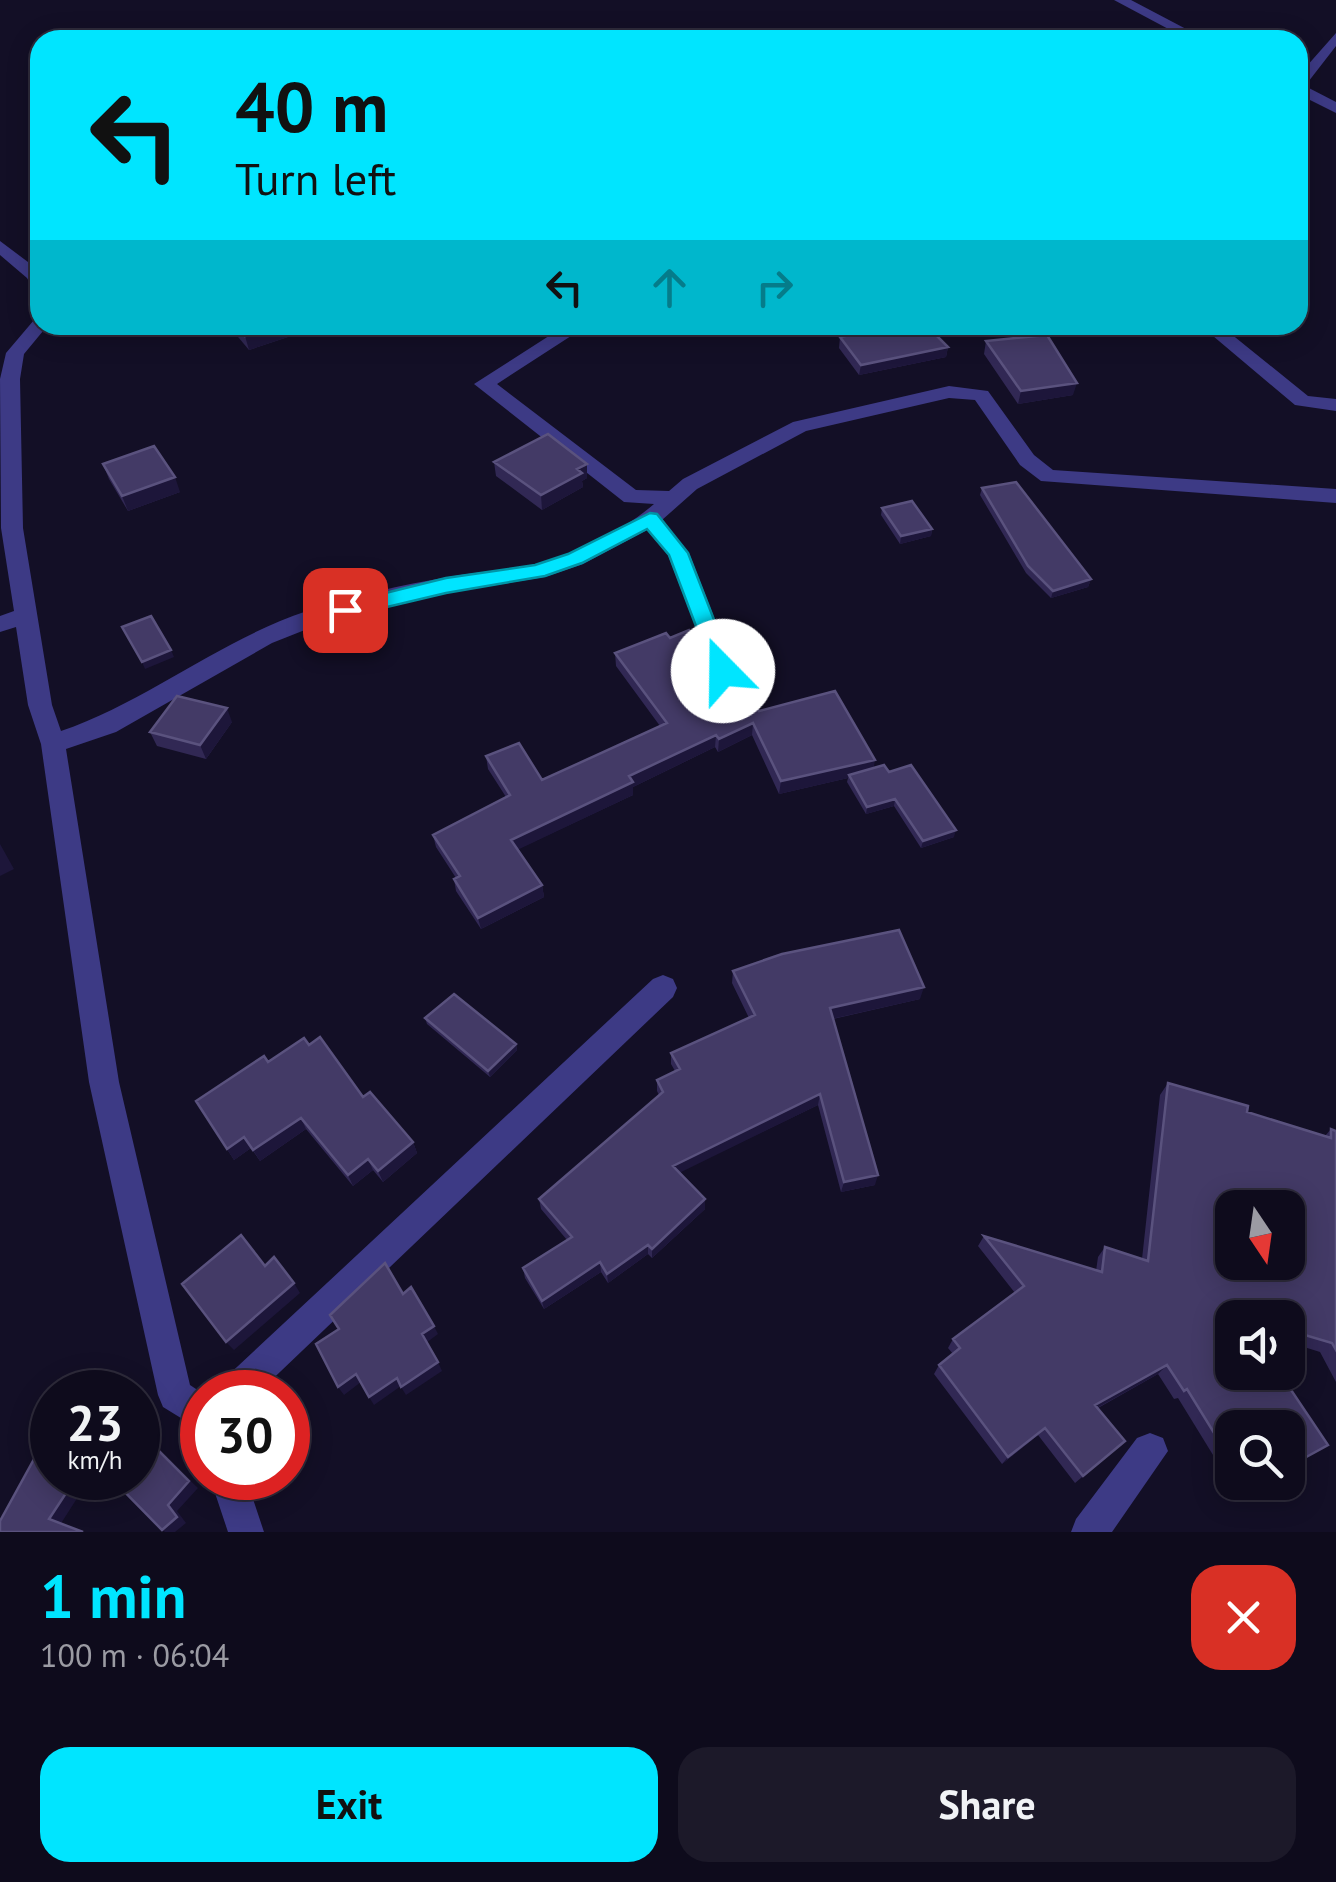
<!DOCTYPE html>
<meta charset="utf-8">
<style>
body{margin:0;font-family:"PT Sans",sans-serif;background:#1c1929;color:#f1f3f6;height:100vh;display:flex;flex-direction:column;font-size:38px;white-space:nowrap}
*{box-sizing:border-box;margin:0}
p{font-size:32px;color:#9b9ba3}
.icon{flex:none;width:55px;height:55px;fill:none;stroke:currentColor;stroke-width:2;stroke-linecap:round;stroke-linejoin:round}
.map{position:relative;height:1532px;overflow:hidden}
.details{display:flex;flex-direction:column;background:#0e0b1c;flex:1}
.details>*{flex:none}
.hud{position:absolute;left:30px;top:30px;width:1278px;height:305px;border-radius:30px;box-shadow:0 5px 25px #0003,0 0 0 2px #2e2b3b;background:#00e5ff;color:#111;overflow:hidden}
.needle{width:65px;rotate:167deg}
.tools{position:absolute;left:1215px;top:1190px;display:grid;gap:20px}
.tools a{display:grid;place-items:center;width:90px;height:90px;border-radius:20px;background:#0e0b1c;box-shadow:0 5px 25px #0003,0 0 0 2px #2e2b3b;font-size:50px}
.speed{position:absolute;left:30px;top:1370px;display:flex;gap:20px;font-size:50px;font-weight:700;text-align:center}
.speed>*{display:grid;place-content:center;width:130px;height:130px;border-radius:50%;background:#0e0b1c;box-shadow:0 5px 25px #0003,0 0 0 2px #2e2b3b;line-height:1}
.speed small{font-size:25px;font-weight:400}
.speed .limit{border:15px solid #d22;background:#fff;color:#111}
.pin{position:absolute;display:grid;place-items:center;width:85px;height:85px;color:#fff;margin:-42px;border-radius:20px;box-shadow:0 5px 15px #0006}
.me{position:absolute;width:110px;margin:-55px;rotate:338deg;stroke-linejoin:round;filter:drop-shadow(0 0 8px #0008)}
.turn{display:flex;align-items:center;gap:35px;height:210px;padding:0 40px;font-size:45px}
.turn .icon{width:130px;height:130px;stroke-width:2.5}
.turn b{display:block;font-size:70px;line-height:85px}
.lanes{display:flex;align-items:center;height:95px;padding:0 40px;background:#0003;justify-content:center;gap:50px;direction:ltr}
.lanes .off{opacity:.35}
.round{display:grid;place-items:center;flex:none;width:105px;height:105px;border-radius:30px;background:#1c1929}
.overview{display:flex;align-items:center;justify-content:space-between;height:170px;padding:0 40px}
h1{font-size:60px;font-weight:600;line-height:75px;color:#00e5ff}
.button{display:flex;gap:20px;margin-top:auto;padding:20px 40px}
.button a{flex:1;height:115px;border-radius:30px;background:#00e5ff;color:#111;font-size:40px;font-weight:600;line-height:115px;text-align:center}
.button a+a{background:#1c1929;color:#f1f3f6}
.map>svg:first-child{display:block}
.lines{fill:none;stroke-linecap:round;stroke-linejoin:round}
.street{fill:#3d3a85;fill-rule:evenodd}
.wall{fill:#312854}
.shaded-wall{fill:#1d163a}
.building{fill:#433a66;stroke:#5a527e;stroke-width:2.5;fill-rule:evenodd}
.route{fill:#00e5ff;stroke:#0095a6;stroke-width:2.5}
</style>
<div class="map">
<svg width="1336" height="1532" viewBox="0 0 1336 1532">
<rect width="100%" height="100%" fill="#130f26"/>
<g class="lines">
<path class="street" d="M1114,0H1131L1207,40H1189Z
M1336,33V46L1305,86L1336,102V113L1298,94V76Z
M0,241L40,271V291L34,290L27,278L0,255Z
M40,319V325H48L24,354L20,379L23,528L52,705L61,731C148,701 220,640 307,611C352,596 402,585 448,577C476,572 504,571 532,565C572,557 623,531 654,504L624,502L474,384L566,325H588L497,384L636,490L669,491L683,479L793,422L949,386L988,391L1034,455L1053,470L1336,489V503L1041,481L1020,465L975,400L949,398L806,431L697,489L662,520L689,553L735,671L731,677H715L668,555L647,530L583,564L545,577L446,593L320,624L272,643L116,732L66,749L119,1082L190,1385L202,1393V1431L163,1407L158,1395L89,1082L41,744L28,705L16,627L0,632V616L14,611L1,528L0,379L6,353L34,320Z
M1200,325H1220L1308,396L1336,399V411L1295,405Z
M663,975L673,979L677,988L673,997L259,1392H218L223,1380L653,979Z
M1150,1433L1163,1438L1168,1451L1112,1532H1071L1076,1519L1137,1438Z
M210,1478H246L264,1532H228Z"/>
</g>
<path class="wall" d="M228,325H288L291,336L249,350Z
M840,337L948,347L946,357L859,375L839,348Z
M986,341L1073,395L1018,404L984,354Z
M494,462L587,464V478L582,481L583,487L542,510L496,476Z
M103,464L180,492L128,511L109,479Z
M982,488L1091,579L1088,587L1051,598L1026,573L980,495Z
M882,508L932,529L931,536L900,544L881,515Z
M670,638L713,667L759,711L874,768L889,772L954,837L921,848L894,806L866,814L847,782L848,778L779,794L752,735L718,752L715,747L633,787V795L518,849L542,885L544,897L481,929L456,891L454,879L456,878L436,847L433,835L506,797L488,769L486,756L542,780L660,726L616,666L615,653Z
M232,722L206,759L157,746L150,732Z
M733,971L920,999L833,1019L875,1185L841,1192L818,1105L679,1172L705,1199V1209L652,1258L648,1254L608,1283L601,1272L544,1309L525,1278L523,1268L567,1240L541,1209L539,1199L659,1095L657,1091V1080L675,1071L671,1064V1053L749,1018L732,983Z
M425,1018L516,1044L517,1050L490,1077L427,1024Z
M309,1045L413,1142L417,1153L383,1182L373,1170L353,1186L306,1129L260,1161L251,1148L234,1160L196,1101L268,1062Z
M1168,1083L1247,1112L1325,1136L1331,1129L1336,1131V1382L1320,1352L1288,1342V1318H1232L1315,1453L1288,1467V1428H1232V1482H1259L1237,1494L1178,1398L1174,1399L1158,1374L1098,1408L1125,1441L1075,1483L1038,1435L1002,1464L934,1374L939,1365L953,1354L948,1348L953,1339L1015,1293L978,1246L984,1236L1096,1271L1098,1257L1105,1247L1142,1259L1160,1095Z"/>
<path class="shaded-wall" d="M276,325H288L291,336L249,350L245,336Z
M948,347L946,357L859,375L861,365Z
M1077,383L1073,395L1018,404L1021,391Z
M587,464V478L582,481L583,487L542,510L541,495Z
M175,477L180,492L128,511L122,496Z
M932,529L931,536L900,544L901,536Z
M1091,579L1088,587L1051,598L1053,591Z
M171,650L174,657L145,669L142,662Z
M227,708L232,722L206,759L200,745Z
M753,723L752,735L718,752L719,739Z
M716,735L715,747L633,787V795L513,852L511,840L629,776Z
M875,760L873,772L849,775L848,778L779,794L781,781Z
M895,799L894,806L866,814L867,807Z
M956,830L954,837L921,848L923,841Z
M0,844L14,869L0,876Z
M542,885L544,897L481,929L478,918Z
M924,987L920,999L827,1020L830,1008Z
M516,1044L517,1050L490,1077L488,1071Z
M820,1094L818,1105L673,1176V1166Z
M301,1118L306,1129L260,1161L253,1150Z
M244,1137L251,1148L234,1160L227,1149Z
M413,1142L417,1153L383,1182L378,1171Z
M368,1159L373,1170L353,1186L348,1175Z
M878,1175L875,1185L841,1192L844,1182Z
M705,1199V1209L652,1258V1249Z
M648,1245V1254L608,1283L607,1274Z
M600,1262L601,1272L544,1309L542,1301Z
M294,1283L300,1293L234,1350L226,1342Z
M434,1326L438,1334L426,1343L422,1334Z
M438,1362L442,1371L406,1395L401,1387Z
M1167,1365L1158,1374L1088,1413L1095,1405Z
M356,1374L361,1382L344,1395L338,1387Z
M397,1378L401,1386L374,1405L369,1397Z
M1045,1428L1038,1435L1002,1464L1008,1457Z
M154,1446L198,1488L177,1511L186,1523L175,1532H165L162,1530L168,1505Z
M76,1478H90L60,1525L49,1519Z"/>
<path class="building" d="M236,325H276L245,336Z
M897,325H926L948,347L861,365L840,337Z
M1047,335L1077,383L1021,391L986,341Z
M548,434L587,464L577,469L582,473L541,495L494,462Z
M154,446L175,477L122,496L103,464Z
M1016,482L1091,579L1053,591L1028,566L982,488Z
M912,501L932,529L901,536L882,508Z
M151,616L171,650L142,662L122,627Z
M689,630L713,667L721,668L759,711L835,691L875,760L781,781L753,723L719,739L716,735L629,776L633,782L511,840L542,885L478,918L454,879L460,876L433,835L510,795L486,756L519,743L542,780L667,723L615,653L666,633L670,638Z
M177,696L227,708L200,745L150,732Z
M884,765L889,772L911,765L956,830L923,841L895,799L867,807L849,775Z
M899,930L924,987L830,1008L878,1175L844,1182L820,1094L673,1166L705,1199L652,1249L648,1245L607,1274L600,1262L542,1301L523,1268L572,1237L539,1199L663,1092L657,1080L680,1069L671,1053L755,1015L733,971L782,954Z
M454,994L516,1044L488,1071L425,1018Z
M320,1037L363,1097L370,1092L413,1142L378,1171L368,1159L348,1175L301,1118L253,1150L244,1137L227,1149L196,1101L264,1056L268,1062L304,1038L309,1045Z
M1168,1083L1248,1106L1247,1112L1331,1138V1129L1336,1131V1350L1332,1343L1288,1330V1318H1232V1372H1279L1328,1445L1288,1467V1428H1232V1462L1187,1389L1184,1391L1167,1365L1095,1405L1125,1441L1083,1476L1045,1428L1008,1457L939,1365L960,1348L953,1339L1024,1286L984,1236L1102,1272L1105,1247L1148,1261ZM1232,1208H1288V1262H1232Z
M241,1235L265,1266L274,1257L294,1283L226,1342L182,1284Z
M385,1263L403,1294L411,1287L434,1326L422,1334L438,1362L401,1387L397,1378L369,1397L356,1374L338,1387L316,1344L339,1329L330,1315Z
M44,1441L52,1445V1478H76L49,1519L83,1532H0V1521Z
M154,1446L189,1481L168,1505L177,1517L162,1530L111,1478H138V1457Z
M1245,1482H1258L1248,1488Z"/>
<path class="route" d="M650,513L657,514L688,553L734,671L731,676L723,679L713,671L669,555L647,529L582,563L545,576L446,593L345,617L335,610L345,603L446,578L535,565L568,554Z"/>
</svg>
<div class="tools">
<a><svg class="needle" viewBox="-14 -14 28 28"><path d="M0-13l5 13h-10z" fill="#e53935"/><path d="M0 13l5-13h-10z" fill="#9b9ba3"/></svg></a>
<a><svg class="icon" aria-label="sound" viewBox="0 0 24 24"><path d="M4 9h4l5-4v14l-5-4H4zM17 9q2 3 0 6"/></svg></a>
<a><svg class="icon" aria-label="search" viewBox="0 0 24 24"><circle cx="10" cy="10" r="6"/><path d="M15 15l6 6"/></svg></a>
</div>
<div class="speed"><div>23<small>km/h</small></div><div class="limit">30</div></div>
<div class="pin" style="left:345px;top:610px;background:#d93025"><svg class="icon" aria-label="arrive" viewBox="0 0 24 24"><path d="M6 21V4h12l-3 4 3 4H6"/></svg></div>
<svg class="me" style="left:723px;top:671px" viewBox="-20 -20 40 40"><circle r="19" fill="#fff"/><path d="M0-13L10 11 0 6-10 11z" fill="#00e5ff"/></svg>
<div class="hud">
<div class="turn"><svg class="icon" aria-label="left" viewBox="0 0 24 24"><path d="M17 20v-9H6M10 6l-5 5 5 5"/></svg><div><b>40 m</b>Turn left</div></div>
<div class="lanes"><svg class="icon" aria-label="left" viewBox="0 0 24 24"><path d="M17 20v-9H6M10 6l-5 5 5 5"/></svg><svg class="icon off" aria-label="ahead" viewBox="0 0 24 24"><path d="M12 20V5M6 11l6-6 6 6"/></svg><svg class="icon off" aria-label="right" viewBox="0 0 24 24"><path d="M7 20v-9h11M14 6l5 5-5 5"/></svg></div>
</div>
</div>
<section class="details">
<div class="overview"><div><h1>1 min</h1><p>100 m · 06:04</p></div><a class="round" style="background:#d93025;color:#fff"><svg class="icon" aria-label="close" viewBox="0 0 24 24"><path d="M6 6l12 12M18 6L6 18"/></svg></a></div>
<div class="button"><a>Exit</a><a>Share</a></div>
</section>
